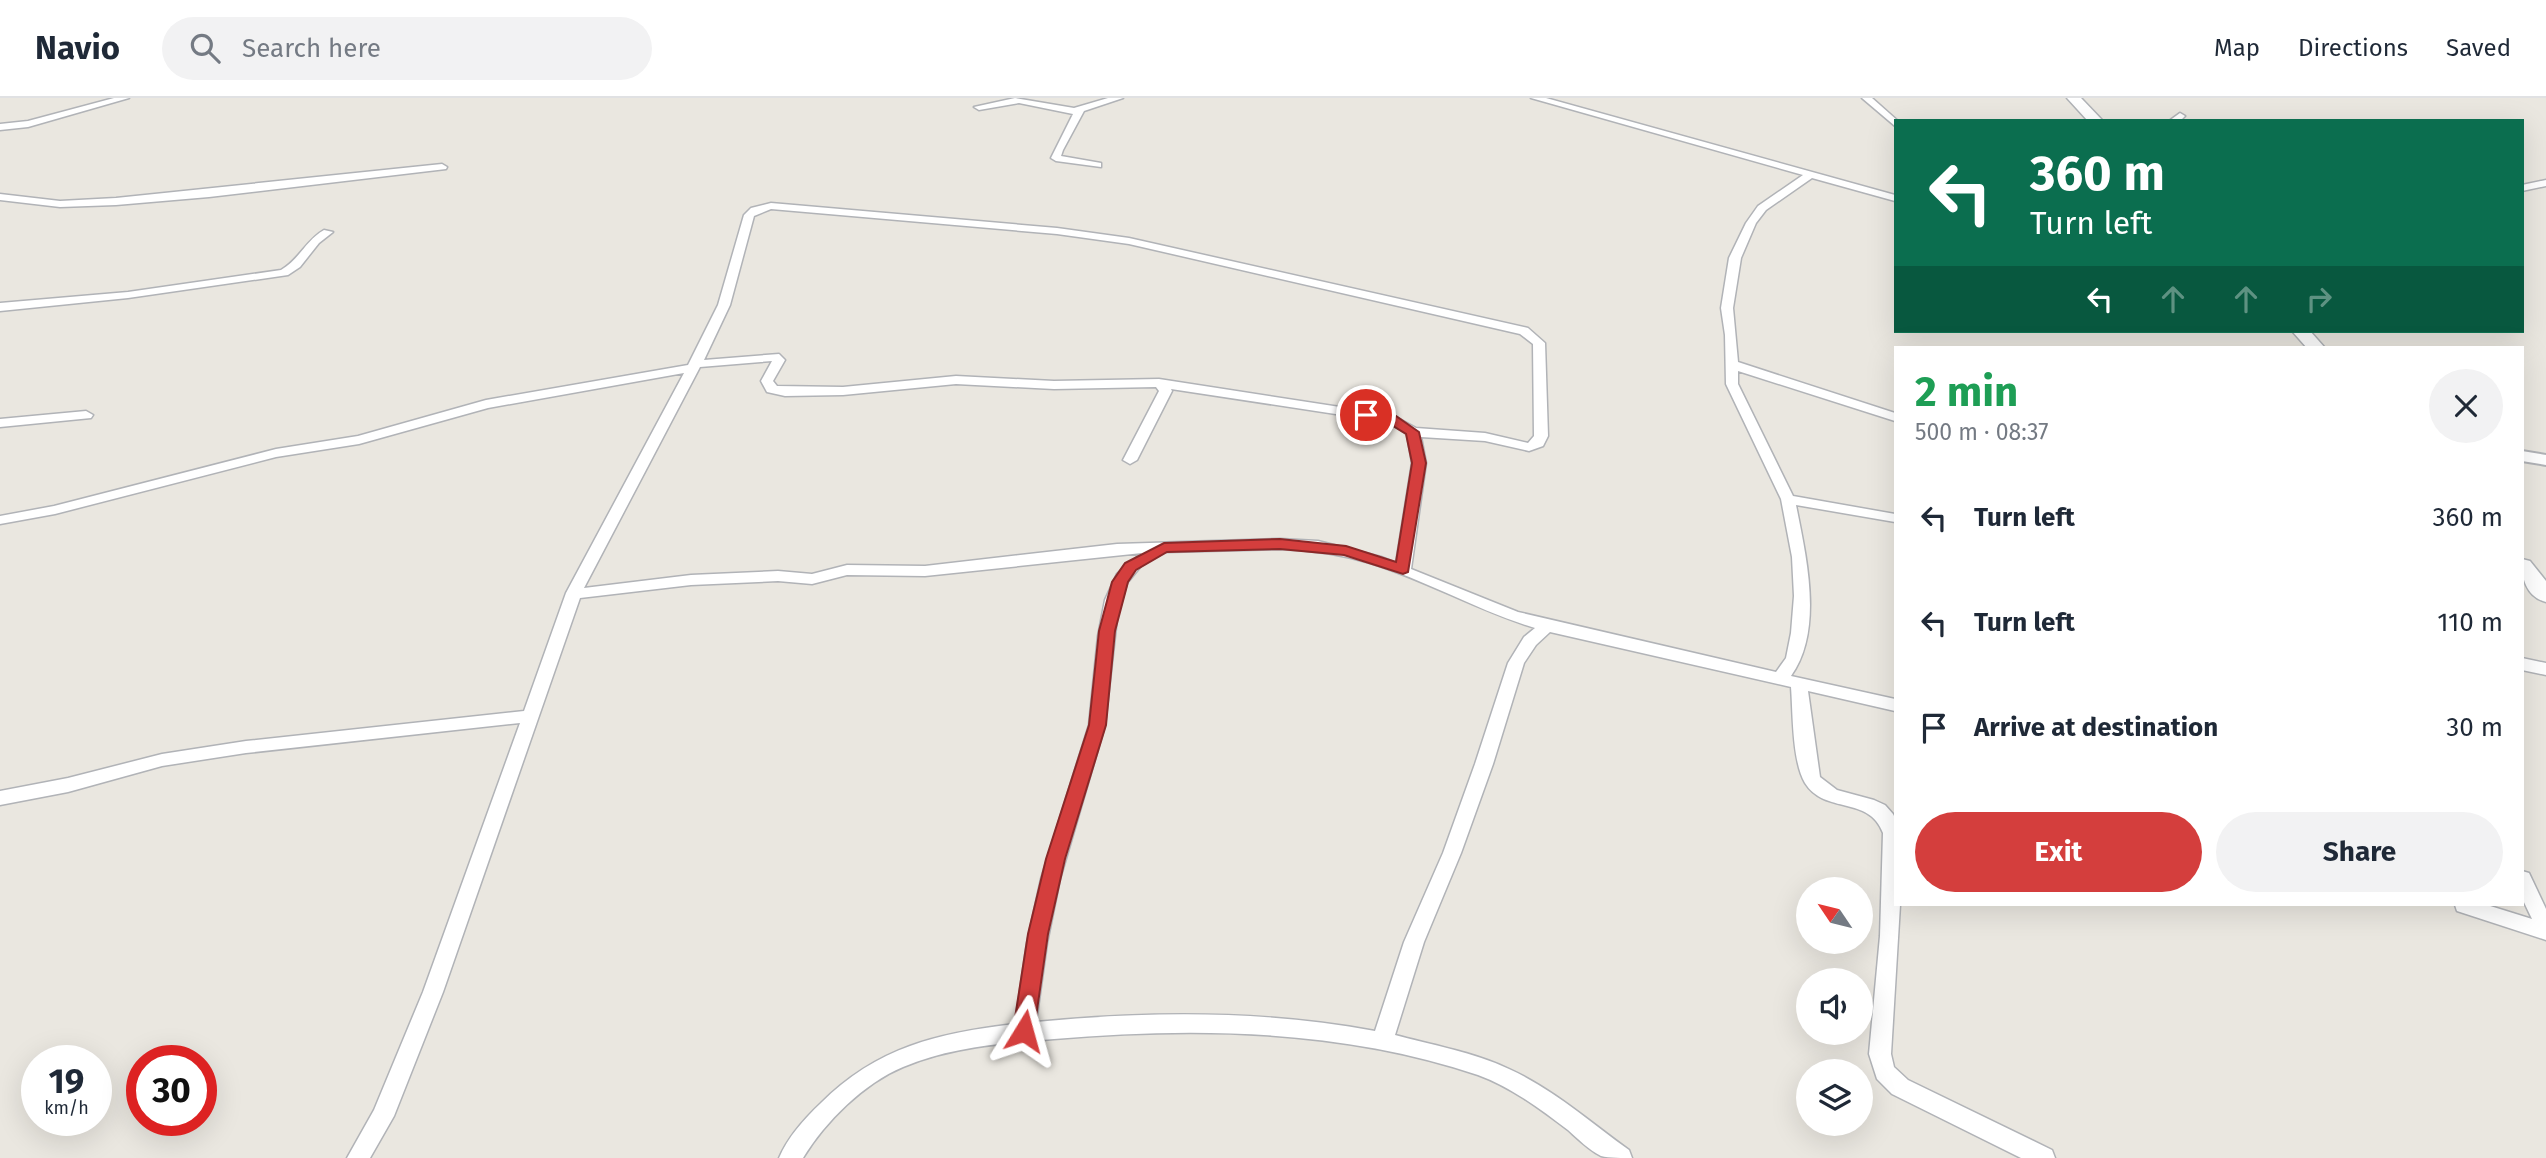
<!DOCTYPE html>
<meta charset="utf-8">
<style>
body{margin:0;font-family:"Fira Sans",sans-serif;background:#f2f2f3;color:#1f2937;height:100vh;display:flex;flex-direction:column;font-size:26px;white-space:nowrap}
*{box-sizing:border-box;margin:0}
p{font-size:23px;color:#747a83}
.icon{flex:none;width:38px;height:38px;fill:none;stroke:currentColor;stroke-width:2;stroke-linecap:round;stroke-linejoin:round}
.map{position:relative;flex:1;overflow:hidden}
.sheet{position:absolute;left:1894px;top:248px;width:630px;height:560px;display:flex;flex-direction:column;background:#fff;border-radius:0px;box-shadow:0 7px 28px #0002}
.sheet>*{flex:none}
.guide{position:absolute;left:1894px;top:21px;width:630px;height:214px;border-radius:0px;box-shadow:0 7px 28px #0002;background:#0b6e4f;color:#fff;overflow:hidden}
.needle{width:46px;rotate:305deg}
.fabs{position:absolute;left:1796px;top:779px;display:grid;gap:14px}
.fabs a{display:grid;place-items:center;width:77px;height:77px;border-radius:50%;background:#fff;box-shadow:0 7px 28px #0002;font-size:35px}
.speed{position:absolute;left:21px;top:947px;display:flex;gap:14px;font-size:35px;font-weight:700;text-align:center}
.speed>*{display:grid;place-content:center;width:91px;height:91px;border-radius:50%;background:#fff;box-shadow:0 7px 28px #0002;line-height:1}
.speed small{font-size:18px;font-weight:400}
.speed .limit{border:10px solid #d22;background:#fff;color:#111}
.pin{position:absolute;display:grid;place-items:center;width:60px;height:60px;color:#fff;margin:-30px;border:4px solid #fff;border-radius:50%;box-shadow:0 2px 7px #0007}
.me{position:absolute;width:77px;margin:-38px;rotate:8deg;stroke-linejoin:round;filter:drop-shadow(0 0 5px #0008)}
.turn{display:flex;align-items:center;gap:24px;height:147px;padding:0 21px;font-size:32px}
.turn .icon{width:91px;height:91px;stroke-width:2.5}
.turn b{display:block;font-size:49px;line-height:60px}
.lanes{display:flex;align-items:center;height:66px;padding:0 21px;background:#0003;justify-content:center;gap:35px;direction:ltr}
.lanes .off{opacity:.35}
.round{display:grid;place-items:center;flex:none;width:74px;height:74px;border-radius:37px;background:#f2f2f3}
.overview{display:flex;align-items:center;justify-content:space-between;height:119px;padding:0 21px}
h1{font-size:42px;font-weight:700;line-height:52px;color:#1e9e55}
.button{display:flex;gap:14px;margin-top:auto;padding:14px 21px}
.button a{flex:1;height:80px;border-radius:42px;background:#d43e3d;color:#fff;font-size:28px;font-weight:700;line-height:80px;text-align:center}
.button a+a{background:#f2f2f3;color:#1f2937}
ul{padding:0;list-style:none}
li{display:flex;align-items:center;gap:21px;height:105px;padding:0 21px}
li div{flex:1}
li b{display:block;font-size:26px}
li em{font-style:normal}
header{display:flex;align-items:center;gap:42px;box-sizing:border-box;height:98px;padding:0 35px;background:#fff;border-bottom:2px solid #e0e1e3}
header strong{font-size:33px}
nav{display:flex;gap:38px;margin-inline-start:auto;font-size:24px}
.search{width:490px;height:63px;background:#f2f2f3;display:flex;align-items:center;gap:18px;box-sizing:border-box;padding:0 24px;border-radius:38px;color:#747a83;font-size:26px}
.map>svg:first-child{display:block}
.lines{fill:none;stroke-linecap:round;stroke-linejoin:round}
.minor-casing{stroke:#b1b3b7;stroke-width:3}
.tertiary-casing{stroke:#b1b3b7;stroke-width:4}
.secondary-casing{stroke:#b0b3b7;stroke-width:3}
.minor{fill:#fff;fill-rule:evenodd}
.tertiary{fill:#fff;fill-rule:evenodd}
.secondary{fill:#fff;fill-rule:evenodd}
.route{fill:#d43e3d;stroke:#8a2828;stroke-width:2}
</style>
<header>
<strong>Navio</strong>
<div class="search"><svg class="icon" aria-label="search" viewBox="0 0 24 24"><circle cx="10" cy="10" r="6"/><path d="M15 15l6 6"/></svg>Search here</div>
<nav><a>Map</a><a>Directions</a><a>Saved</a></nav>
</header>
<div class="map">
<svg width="2546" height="1060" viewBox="0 0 2546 1060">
<rect width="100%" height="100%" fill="#eae7e0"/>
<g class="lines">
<g class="minor-casing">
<path id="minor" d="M114,0H129L28,29L0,32V26L28,23Z
M1015,0L1074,10L1108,0H1123L1084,13L1063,52L1061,58L1101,65V69L1056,63L1051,60L1073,16L1019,5L979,12L974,9Z
M1531,0H1546L1895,97V103L1812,80L1766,112L1756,125L1741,160L1733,210L1738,264L1895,315V323L1738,273V286L1793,398L1895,416V424L1796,407C1806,458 1824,532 1791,578L1895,601V613L1808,593L1820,679L1837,692L1874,702L1885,707L1893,716L1895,720V807H1900L1891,956L1894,969L1908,982L2052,1052L2055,1060H2021L1892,996L1877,981L1869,956L1880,838L1883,735C1869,697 1825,717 1805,685C1792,663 1793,615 1791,589L1550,534L1536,547L1524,565L1493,666L1461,755L1424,844L1395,937C1433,947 1473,954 1509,971C1553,991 1590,1024 1629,1052L1632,1060C1623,1060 1609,1060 1601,1058C1589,1052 1578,1041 1568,1032C1540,1011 1511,989 1478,977C1342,931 1195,929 1054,941C1004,945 950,949 903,969C864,985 825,1024 803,1060H779C788,1039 804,1021 821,1005C877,949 938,935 1015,926L1027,845L1041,781L1089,627L1098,538L1105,502L1117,476L1142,455L925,478L847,477L812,486L778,483L691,487L580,500L443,894L394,1018L370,1060H347L374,1012L423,894L520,625L246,655L162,668L68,694L0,707V693L68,680L162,656L246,643L524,613L566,495L684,275L488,310L359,346L276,359L55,416L0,426V418L54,408L276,351L358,338L486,302L688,267L718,207L744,117L751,110L771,105L1057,130L1129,140L1528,230L1545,245L1548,338L1543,348L1529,353L1485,343L1421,339L1426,365L1411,471L1518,514L1776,574L1786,560L1791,535L1794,498L1792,459L1781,401L1726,286L1725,237L1721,210L1729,160L1746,125L1758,108L1803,77ZM771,111L1057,136L1129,146L1520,236L1533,246L1534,338L1528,345L1485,335L1416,330L1392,317L1159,281L1054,283L956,278L843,289L777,288L773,283L785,262L779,256L704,262L730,207L754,118ZM772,263L761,283L767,294L785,298L843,297L956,286L1054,291L1156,289L1159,293L1123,362L1130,366L1137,362L1172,293L1171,291L1388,324L1407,336L1412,365L1396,465L1381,459L1318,443L1280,441L1117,446L925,468L847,467L812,476L778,473L691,477L584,490L700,269ZM1280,451C1311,452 1340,456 1370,465C1426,482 1478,513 1535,530L1524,539L1508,565L1475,666L1443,755L1404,844L1375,933C1263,912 1149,913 1036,924L1047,845L1060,781L1105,627L1117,520L1127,485L1141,468L1165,454Z
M1862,0H1872L1898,23H1895V28Z
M2180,15L2185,18L2180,23H2169Z
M442,66L447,69L446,71L209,99L116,107L60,109L0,102V96L60,103L116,100Z
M2546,82V88L2522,93V87Z
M324,132L333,134L319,145L300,169L288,177L128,200L0,213V205L128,194L281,172C299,162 306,142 324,132Z
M86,313L93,317L91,320L0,329V321Z
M2522,560L2546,565V577L2522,572Z
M2522,773L2529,775L2546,811V842L2457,813L2455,807H2487L2532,821L2522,800Z"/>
</g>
<g class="tertiary-casing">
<path id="tertiary" d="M2522,353L2546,357V367L2522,363Z"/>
</g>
<g class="secondary-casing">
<path id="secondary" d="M2067,0H2081L2103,23H2088Z
M2292,233H2310L2325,250H2307Z
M2522,461L2530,463L2546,483V504C2526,499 2521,479 2522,461Z"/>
</g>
<use href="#minor" class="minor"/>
<use href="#tertiary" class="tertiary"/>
<use href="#secondary" class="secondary"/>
</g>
<path class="route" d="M1366,313L1396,318L1419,334L1426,365L1408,474L1403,476L1344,457L1280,451L1167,454L1136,472L1128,484L1115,533L1106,627L1065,761L1048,836L1034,933L1031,939L1024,942L1016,939L1013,933L1028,836L1046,761L1089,627L1099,533L1112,484L1125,465L1164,445L1280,441L1346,448L1396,464L1412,365L1406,336L1388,325L1361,320V314Z"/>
</svg>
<div class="fabs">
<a><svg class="needle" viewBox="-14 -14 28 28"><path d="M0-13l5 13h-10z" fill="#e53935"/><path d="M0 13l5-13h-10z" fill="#747a83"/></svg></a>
<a><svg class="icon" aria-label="sound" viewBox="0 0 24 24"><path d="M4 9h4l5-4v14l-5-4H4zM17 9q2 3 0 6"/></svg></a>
<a><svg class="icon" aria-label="layers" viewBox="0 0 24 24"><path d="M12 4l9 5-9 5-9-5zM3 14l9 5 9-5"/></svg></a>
</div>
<div class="speed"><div>19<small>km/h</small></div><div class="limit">30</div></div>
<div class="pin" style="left:1366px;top:317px;background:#d93025"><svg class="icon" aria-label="arrive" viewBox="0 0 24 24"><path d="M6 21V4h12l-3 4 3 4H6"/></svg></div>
<svg class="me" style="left:1024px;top:933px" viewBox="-20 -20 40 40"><path d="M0-17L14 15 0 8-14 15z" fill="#d43e3d" stroke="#fff" stroke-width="4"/></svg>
<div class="guide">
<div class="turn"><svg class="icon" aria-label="left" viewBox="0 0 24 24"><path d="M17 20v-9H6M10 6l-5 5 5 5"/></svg><div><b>360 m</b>Turn left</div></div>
<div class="lanes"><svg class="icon" aria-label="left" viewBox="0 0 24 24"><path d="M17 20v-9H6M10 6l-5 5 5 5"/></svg><svg class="icon off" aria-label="ahead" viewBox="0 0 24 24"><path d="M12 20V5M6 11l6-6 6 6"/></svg><svg class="icon off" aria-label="ahead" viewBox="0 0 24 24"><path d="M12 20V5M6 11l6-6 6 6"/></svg><svg class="icon off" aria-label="right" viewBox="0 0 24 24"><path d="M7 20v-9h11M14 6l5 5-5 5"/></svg></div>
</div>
<section class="sheet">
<div class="overview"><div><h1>2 min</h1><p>500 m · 08:37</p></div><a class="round"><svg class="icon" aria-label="close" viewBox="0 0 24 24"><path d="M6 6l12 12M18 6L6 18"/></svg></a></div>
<ul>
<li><svg class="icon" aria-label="left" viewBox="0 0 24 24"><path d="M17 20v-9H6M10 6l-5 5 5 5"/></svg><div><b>Turn left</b></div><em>360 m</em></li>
<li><svg class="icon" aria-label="left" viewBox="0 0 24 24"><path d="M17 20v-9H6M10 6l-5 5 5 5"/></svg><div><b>Turn left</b></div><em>110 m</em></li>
<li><svg class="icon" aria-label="arrive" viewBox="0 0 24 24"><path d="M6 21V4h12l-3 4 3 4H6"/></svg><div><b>Arrive at destination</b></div><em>30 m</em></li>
</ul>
<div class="button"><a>Exit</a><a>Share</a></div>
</section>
</div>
